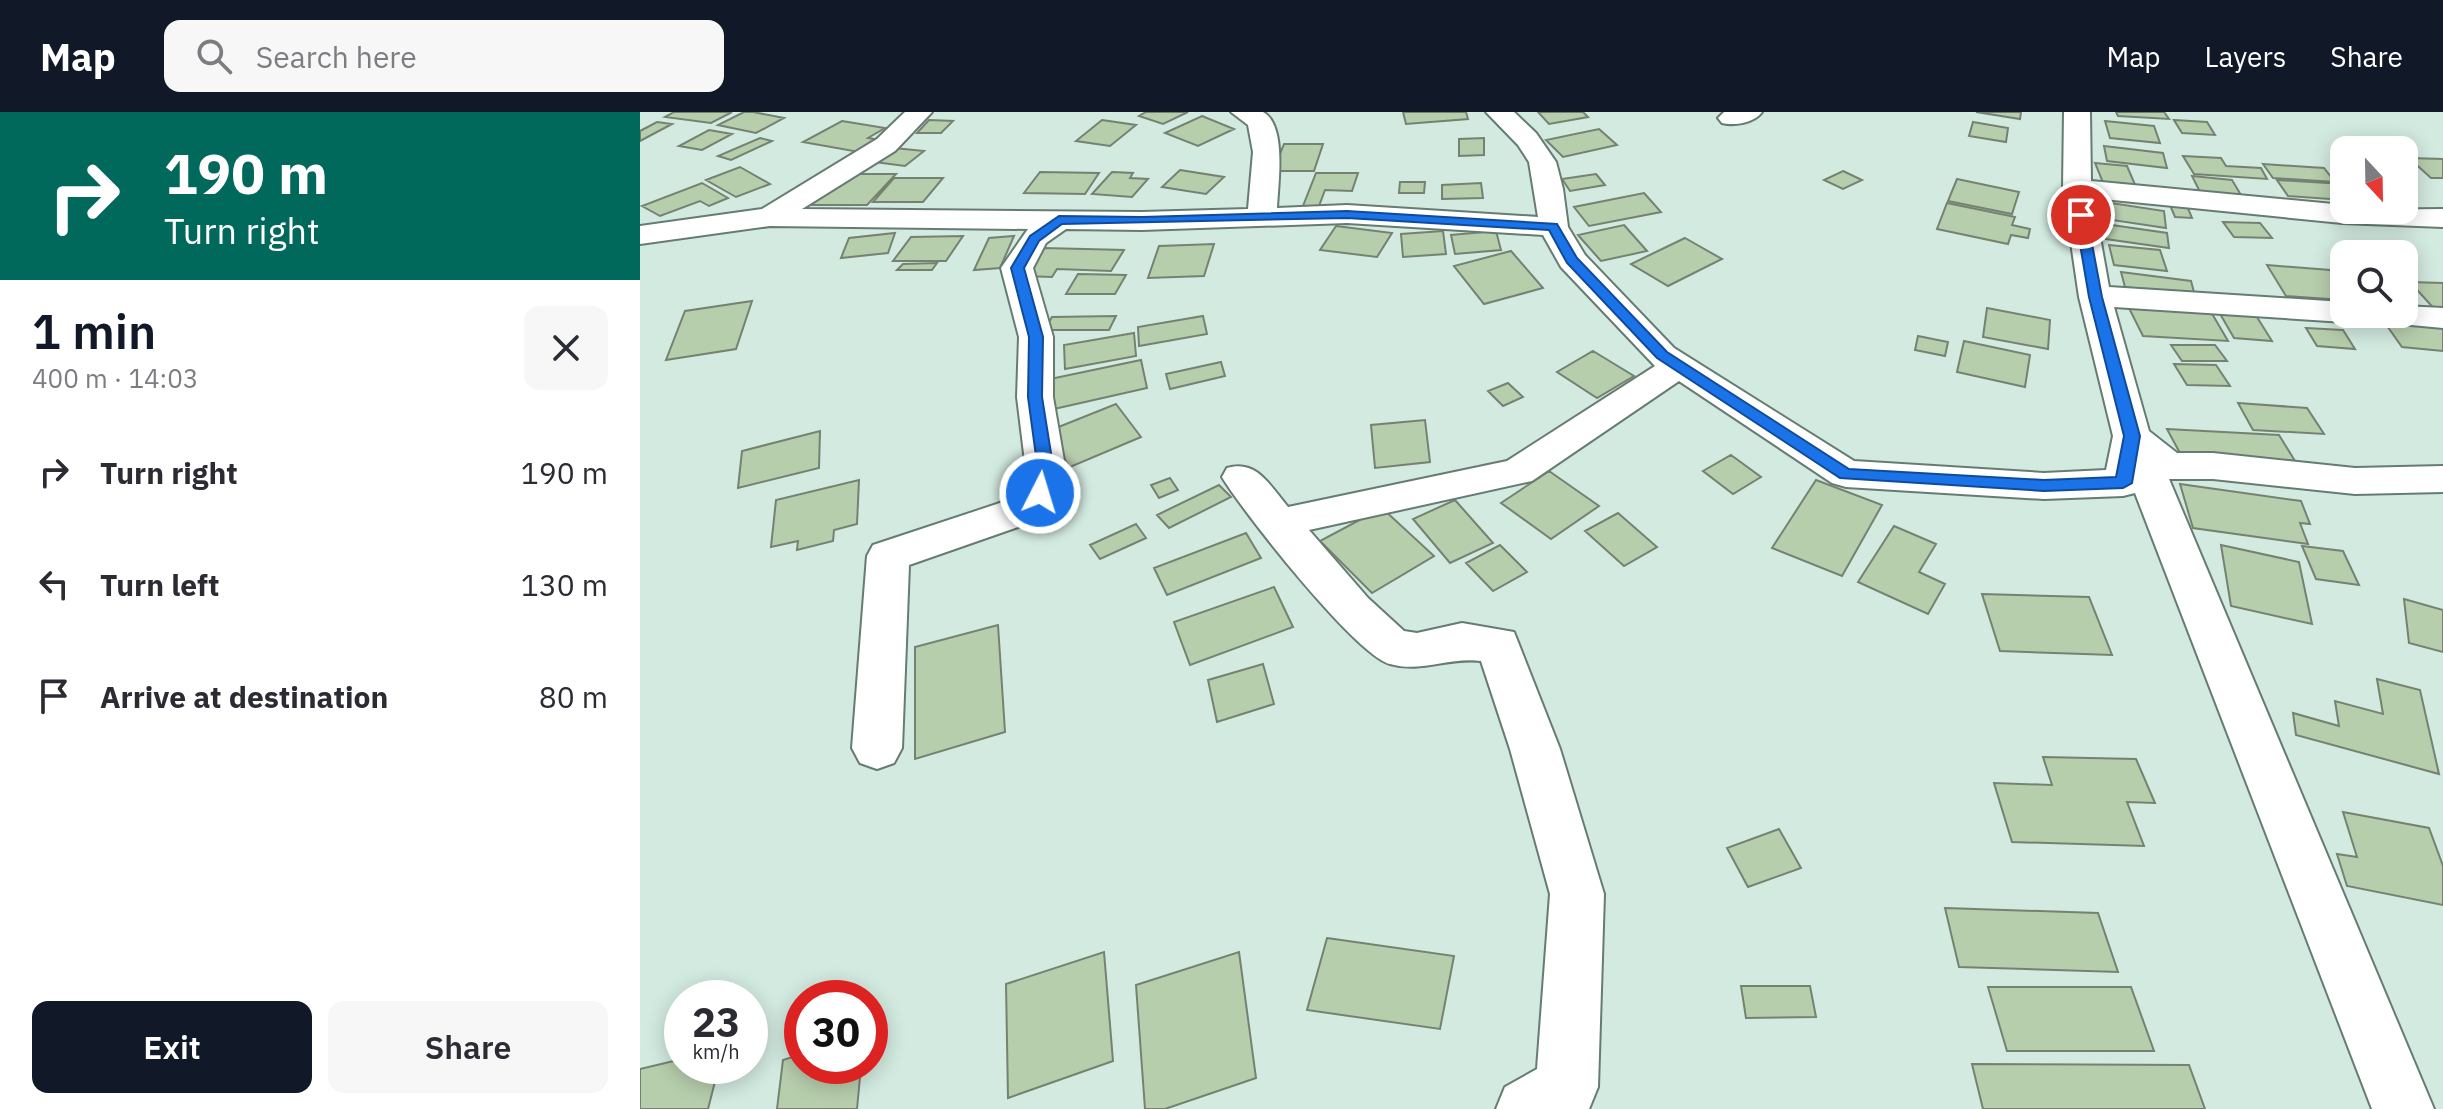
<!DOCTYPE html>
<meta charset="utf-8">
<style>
body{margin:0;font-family:"IBM Plex Sans",sans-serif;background:#f7f7f7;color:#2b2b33;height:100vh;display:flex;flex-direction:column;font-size:30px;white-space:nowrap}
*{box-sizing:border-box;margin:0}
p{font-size:26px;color:#7c7c81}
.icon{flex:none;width:44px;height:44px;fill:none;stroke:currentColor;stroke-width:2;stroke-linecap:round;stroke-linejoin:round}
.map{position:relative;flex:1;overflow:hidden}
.details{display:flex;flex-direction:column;background:#fff;width:640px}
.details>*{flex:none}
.top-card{background:#00695c;color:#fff;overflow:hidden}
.needle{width:52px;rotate:158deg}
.tools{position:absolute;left:1690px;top:24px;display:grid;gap:16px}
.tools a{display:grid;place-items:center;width:88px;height:88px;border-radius:16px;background:#fff;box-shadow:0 4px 20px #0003;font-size:40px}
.speed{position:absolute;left:24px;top:868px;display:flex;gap:16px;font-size:40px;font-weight:700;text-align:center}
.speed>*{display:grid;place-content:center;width:104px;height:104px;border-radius:50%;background:#fff;box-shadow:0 4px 20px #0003;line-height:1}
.speed small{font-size:20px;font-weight:400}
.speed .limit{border:12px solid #d22;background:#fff;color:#111}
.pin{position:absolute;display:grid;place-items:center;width:68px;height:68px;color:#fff;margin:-34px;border:4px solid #fff;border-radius:50%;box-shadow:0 2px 8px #0007}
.me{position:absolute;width:88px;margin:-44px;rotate:5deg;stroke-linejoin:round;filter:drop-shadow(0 0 6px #0008)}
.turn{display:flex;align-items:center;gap:28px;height:168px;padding:0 32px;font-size:36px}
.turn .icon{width:104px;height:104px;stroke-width:2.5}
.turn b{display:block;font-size:56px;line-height:68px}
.round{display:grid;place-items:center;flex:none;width:84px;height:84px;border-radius:16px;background:#f7f7f7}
.head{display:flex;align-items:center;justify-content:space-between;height:136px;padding:0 32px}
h1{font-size:48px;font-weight:600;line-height:60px;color:#111827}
.primary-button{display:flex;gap:16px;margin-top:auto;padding:16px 32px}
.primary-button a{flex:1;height:92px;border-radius:16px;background:#111827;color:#fff;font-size:32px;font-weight:600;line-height:92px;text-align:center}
.primary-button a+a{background:#f7f7f7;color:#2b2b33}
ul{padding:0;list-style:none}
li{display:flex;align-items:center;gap:24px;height:112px;padding:0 32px}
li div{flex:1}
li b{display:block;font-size:30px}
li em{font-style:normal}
header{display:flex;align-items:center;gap:48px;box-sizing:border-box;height:112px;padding:0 40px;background:#111827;color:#fff}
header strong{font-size:38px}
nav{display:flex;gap:44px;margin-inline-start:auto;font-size:28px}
.search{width:560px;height:72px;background:#f7f7f7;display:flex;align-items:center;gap:20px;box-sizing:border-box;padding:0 28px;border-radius:16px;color:#7c7c81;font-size:30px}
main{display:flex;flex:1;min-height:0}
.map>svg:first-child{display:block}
.building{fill:#b7cead;stroke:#768271;stroke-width:2}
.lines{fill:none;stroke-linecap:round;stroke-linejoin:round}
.street-casing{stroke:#667c73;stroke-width:4}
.street{fill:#fff;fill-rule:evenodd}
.route{fill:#1a73e8;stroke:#114b97;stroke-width:2}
</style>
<header>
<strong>Map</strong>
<div class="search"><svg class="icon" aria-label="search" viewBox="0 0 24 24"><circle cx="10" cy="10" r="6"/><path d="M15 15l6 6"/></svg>Search here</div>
<nav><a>Map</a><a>Layers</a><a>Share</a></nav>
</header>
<main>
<section class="details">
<div class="top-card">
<div class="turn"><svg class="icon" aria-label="right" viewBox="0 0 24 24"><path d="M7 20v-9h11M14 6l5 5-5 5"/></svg><div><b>190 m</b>Turn right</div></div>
</div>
<div class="head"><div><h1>1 min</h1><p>400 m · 14:03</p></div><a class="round"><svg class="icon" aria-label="close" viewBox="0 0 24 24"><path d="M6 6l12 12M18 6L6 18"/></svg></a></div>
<ul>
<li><svg class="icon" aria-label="right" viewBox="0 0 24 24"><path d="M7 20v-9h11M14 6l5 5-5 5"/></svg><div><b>Turn right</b></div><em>190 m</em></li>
<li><svg class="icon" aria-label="left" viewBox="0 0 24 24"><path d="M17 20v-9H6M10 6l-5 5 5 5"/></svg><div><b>Turn left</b></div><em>130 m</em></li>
<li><svg class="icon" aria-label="arrive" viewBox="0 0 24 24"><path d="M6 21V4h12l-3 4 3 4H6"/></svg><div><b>Arrive at destination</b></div><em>80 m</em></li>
</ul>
<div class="primary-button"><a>Exit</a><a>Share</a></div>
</section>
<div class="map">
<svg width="1803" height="997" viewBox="0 0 1803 997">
<rect width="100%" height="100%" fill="#d2eae0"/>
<path class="building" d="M34,0H92L71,11L25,5Z
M104,0H113L144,6L116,21L78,13Z
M506,0H548L523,12L499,4Z
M763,0H826L828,7L766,12Z
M898,0H943L948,5L909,12Z
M1336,0H1381L1380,7Z
M1476,0H1524L1529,7L1478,4Z
M562,4L594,17L558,34L525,21Z
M289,8L313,9L301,21H277Z
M462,8L496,13L470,34L436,29Z
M1534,8L1567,10L1575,23L1542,21Z
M202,9L245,16L228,26L240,28L219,40L163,30Z
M1465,9L1514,14L1520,31L1470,26Z
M17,10L32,12L0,29V19Z
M1333,10L1368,16L1366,30L1329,24Z
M959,17L977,33L923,45L906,28Z
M69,18L92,22L62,38L39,34Z
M120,26L132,29L91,48L78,44Z
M844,26V43L819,44V27Z
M644,32H683L674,59H633Z
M1464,34L1523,41L1527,56L1467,49Z
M254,36L284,39L265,54L235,50Z
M1543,44L1581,46L1586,54L1621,56L1627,67L1554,62Z
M1769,46L1803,47V66H1791Z
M1455,51L1487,54L1496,75L1464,73Z
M1623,52L1684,56L1695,70L1633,66Z
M100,55L130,72L96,85L66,68Z
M540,58L584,65L566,82L522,75Z
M1203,59L1222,68L1203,77L1184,68Z
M400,60L459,61L445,82L384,81Z
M472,60L493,61L490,66L508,67L492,85L452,82Z
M676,61H718L712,79L685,78L679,94H663Z
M201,62H256L227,93H170Z
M956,62L965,73L930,79L922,67Z
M1552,64L1592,68L1601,83L1560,80Z
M254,66H303L283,90H233Z
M1317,67L1379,80L1372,102L1308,89Z
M1637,68L1704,72V88L1648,84Z
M760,70H785L784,81H759Z
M62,71L88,86L69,94L60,89L20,104L2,94Z
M841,71L843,86L802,87V73Z
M1004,81L1021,100L949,114L934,95Z
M1307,91L1375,105L1372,113L1390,117L1388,126L1371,123L1368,132L1297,117Z
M1471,91L1524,99L1526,116L1472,108Z
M1530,93L1547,94L1552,106L1535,105Z
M1583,110L1620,111L1632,126L1594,125Z
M1465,112L1527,121L1529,136L1466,127Z
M984,113L1007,139L961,149L938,123Z
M696,114L752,121L737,145L680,138Z
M803,119L806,142L763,145L761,122Z
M856,119L861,138L815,142L811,123Z
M255,121L248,141L201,146L209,126Z
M323,124L306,149H253L271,125Z
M374,124L360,156L334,158L349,126Z
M1045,126L1082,147L1028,174L991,152Z
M574,132L564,164L508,166L519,134Z
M1469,133L1520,138L1527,159L1474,153Z
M404,136L484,138L471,159L417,157L412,165L384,164Z
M871,139L903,176L844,192L814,154Z
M297,151L292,158H257L263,152Z
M1627,153L1690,158L1704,177V188L1646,184Z
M1481,160L1551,169L1555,184L1485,175Z
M438,162L486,163L475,182H426Z
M1770,170L1803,171V200H1797Z
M112,189L96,237L26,248L45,199Z
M1347,196L1410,208L1408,237L1343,225Z
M1489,196L1571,200L1588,229L1503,224Z
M1579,200L1615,202L1632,229L1594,226Z
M476,204L469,218H404L412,205Z
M563,204L567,222L499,234L498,215Z
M1740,204L1803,208V239L1762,235Z
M1666,216L1703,218L1715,237L1677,234Z
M494,221L496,244L425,257L424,233Z
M1278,224L1308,230L1305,244L1275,238Z
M1324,229L1390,243L1385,275L1317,260Z
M1531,233H1575L1587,249H1542Z
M953,239L994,264L957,286L917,260Z
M501,248L507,276L414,297L410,267Z
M581,250L585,264L530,277L526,262Z
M1534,252L1576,253L1590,274L1547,273Z
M868,271L883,285L863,294L848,279Z
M1598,291L1667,296L1684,322L1613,318Z
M476,292L501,325L430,355L406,320Z
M785,308L790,350L735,356L731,313Z
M1527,317L1639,323L1655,349L1541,343Z
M180,319L179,356L98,376L102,339Z
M1091,343L1121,365L1093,382L1063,359Z
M909,359L959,394L911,427L861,391Z
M530,366L538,378L519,386L511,373Z
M219,368L217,412L194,418L193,429L157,438L158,429L131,435L136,388Z
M1176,368L1242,393L1202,464L1132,436Z
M1540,372L1661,389L1670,412L1660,411L1668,432L1553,416Z
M579,373L591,385L529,416L517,403Z
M815,388L853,431L810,451L773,407Z
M742,396L794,444L732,481L680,429Z
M978,401L1017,435L984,454L945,419Z
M496,412L506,426L460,447L450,433Z
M1254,414L1296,432L1279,460L1305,472L1288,502L1218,470Z
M606,421L621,446L527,483L514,456Z
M860,433L887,460L853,479L826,451Z
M1581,433L1659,450L1672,512L1591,494Z
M1662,434L1703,439L1719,473L1676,467Z
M634,475L653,515L550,553L534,510Z
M1342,482L1449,485L1472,543L1360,539Z
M1764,487L1803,498V540L1769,531Z
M358,513L365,620L275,647V535Z
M623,552L634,592L577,610L568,568Z
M1737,567L1780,578L1799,662L1656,623L1653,601L1699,614L1695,589L1743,602Z
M1403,645L1496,647L1515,691L1487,690L1504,734L1372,730L1354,671L1412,673Z
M1703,700L1789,716L1803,754V793L1707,774L1697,742L1717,745Z
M1139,717L1161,756L1108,775L1087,736Z
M1305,796L1458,801L1478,860L1319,855Z
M687,826L814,844L800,917L667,898Z
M464,840L473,949L368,986L366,872Z
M599,840L616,966L525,997H505L496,873Z
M1101,874H1170L1176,905L1106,906Z
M1348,875H1491L1514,939H1367Z
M162,942V954H221L217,997H137L143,948Z
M42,947V954H79L68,997H0V957Z
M1332,952L1549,953L1565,997H1343Z"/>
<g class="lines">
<g class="street-casing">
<path id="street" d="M265,0H292L255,39L162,97L502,100L608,97L613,40L608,13L591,0H623C647,13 638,72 637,96L707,93L898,105L889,50L878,33L846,0H874L896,21L916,50L923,77L928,115L945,143L1034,236L1214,349L1404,361L1466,358L1473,324L1439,185L1423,76L1424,0H1450L1451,69L1704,93V98L1803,97V115L1702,111L1453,86L1469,175L1704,190V202H1719L1716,207L1704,210L1474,195L1509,319L1537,341H1573L1715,356L1803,354V380L1715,382L1573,367H1529L1794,997H1732L1495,381L1483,384L1404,387L1206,375L1192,371L1039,269L892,369L669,418L728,486L764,519L777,521L822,511L874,520L920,637L964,782L958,975L949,997H856L865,975L897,957L910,782L870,637L841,549C809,545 781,561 750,552C716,543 603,400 582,365L587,356C617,347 630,374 648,395L867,349L1015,254L921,155L903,123L707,111L502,118L426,117L406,131L393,156L413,225V285L427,366L407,405L269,453L262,636L254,651L237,657L220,651L212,636L227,444L233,433L378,385L387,366L377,285L379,225L361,156L388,117L130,114L0,132V114L122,97L237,27Z
M1084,0H1122C1114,11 1094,14 1082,11L1078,6Z
M1764,194L1803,196V216L1728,209L1724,202H1764Z"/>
</g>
<use href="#street" class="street"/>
</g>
<path class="route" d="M707,99L917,112L937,146L1027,240L1209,357L1404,368L1476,365L1484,324L1449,185L1435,103L1446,100L1462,185L1500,324L1492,371L1483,376L1404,379L1200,366L1017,246L927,151L909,118L707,106L422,112L399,129L384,156L403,225L402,285L415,366L406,385H394L392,381L399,366L388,285L389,225L371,156L390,124L419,104L502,105Z"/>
</svg>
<div class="tools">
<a><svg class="needle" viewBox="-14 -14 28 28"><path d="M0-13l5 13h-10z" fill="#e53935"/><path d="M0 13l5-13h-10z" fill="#7c7c81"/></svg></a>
<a><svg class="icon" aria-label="search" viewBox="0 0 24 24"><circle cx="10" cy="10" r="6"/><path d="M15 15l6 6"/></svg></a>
</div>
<div class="speed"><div>23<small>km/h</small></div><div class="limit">30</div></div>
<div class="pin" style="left:1441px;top:103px;background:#d93025"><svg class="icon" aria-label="arrive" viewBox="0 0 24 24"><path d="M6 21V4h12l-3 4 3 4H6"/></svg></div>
<svg class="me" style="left:400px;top:381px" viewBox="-20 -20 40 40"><circle r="17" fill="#1a73e8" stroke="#fff" stroke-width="3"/><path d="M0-11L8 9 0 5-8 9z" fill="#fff"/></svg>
</div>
</main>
